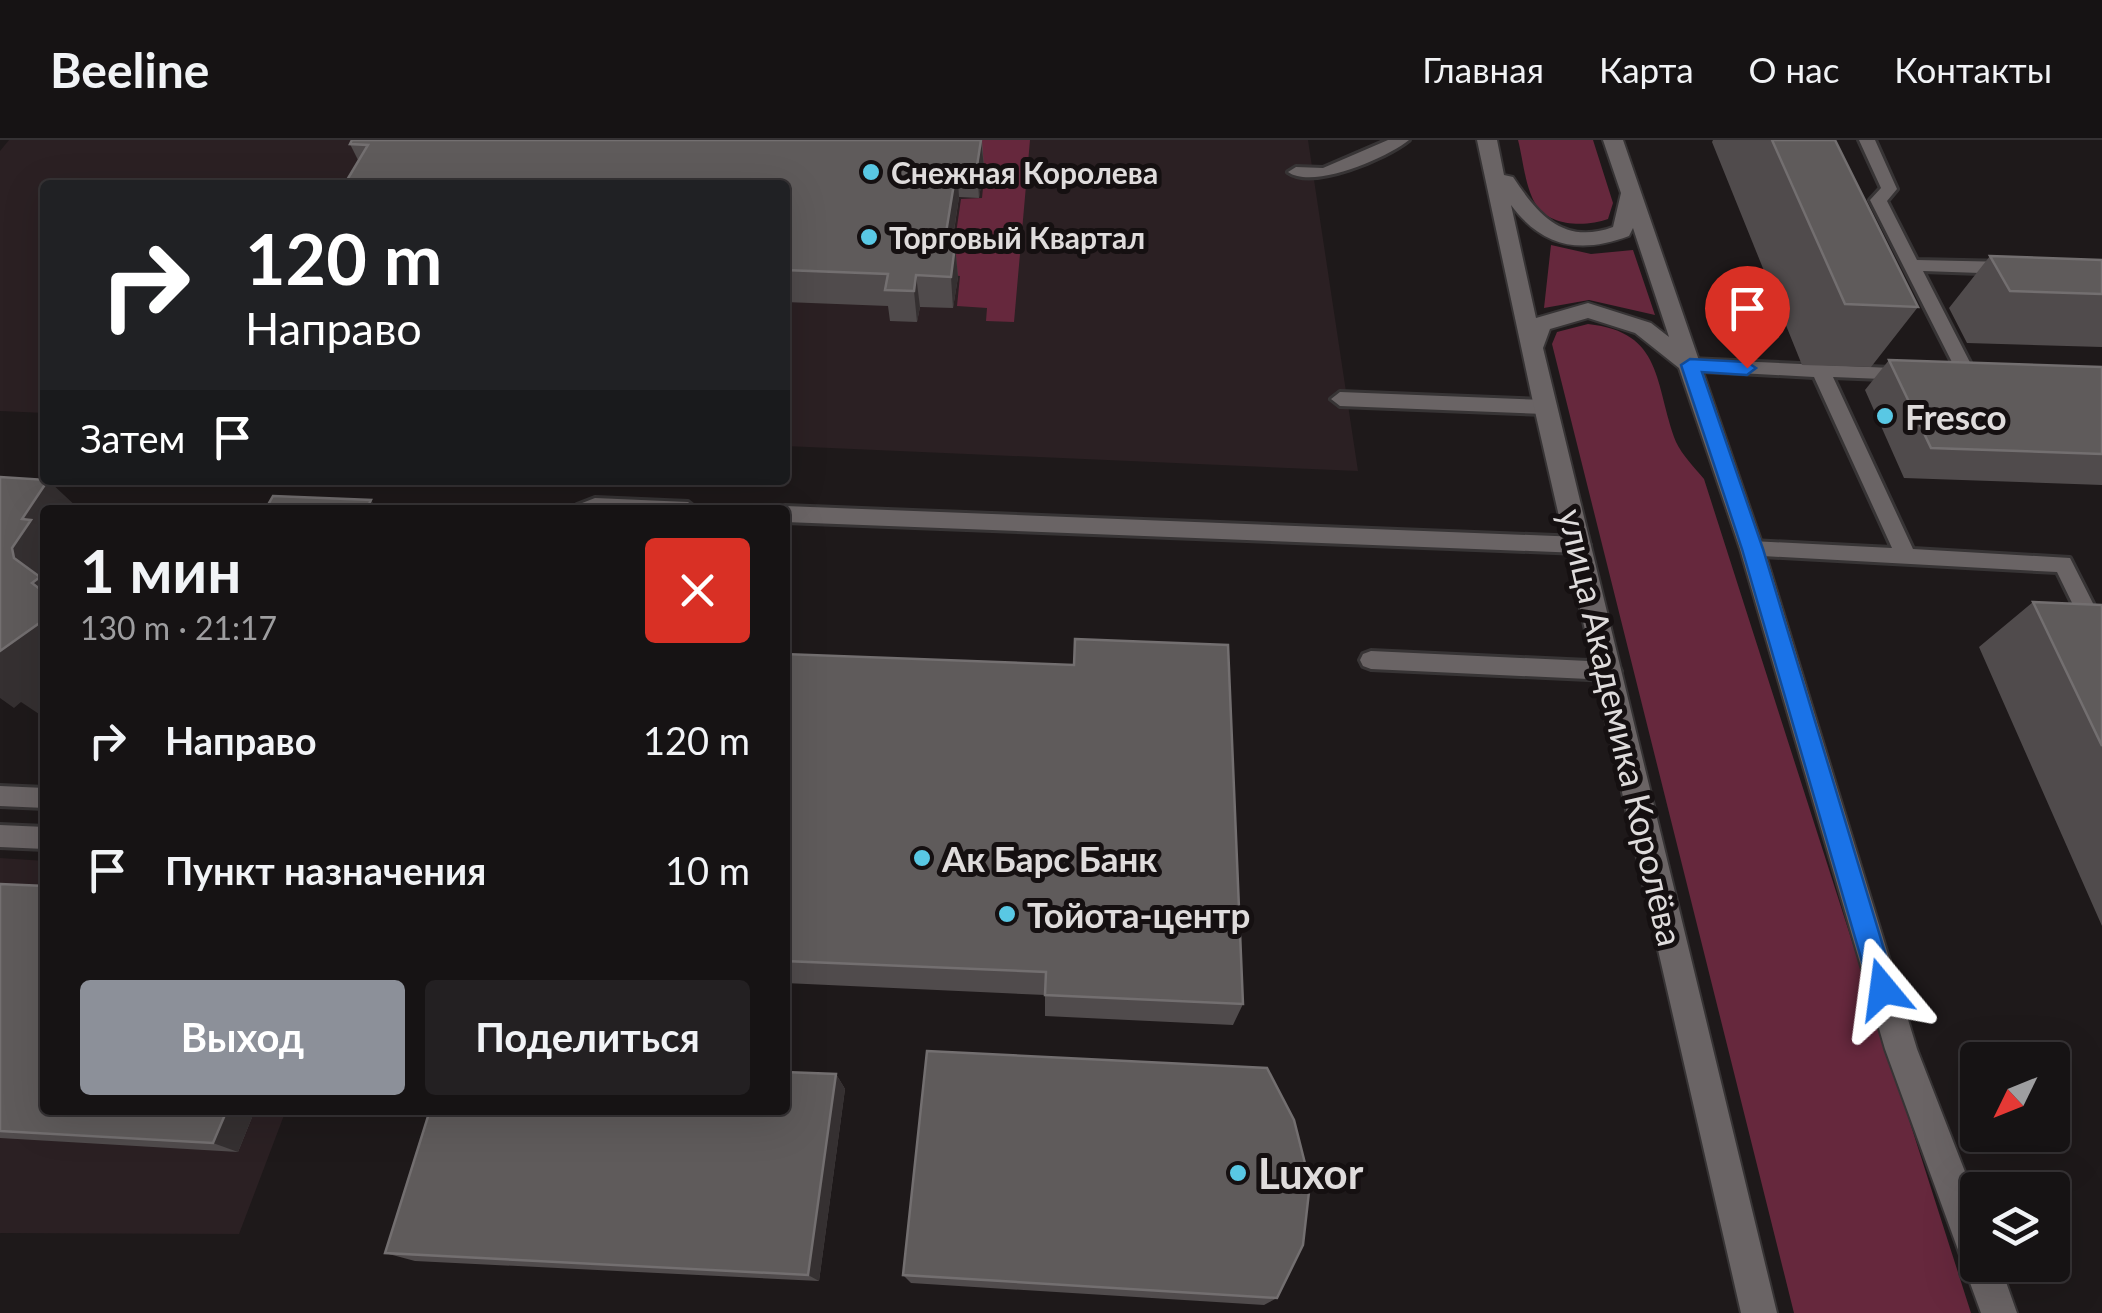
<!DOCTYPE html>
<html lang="ru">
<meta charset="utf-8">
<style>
body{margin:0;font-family:Lato,sans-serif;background:#232022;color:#f1f3f6;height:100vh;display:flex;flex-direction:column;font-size:38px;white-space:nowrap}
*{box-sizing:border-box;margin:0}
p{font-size:32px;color:#9e9ea0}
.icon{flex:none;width:55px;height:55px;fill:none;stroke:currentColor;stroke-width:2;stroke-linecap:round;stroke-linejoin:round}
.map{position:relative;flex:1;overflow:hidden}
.panel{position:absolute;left:40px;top:365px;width:750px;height:610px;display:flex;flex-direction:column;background:#161314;border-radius:10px;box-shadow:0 10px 40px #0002,0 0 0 2px #353234}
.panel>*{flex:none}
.banner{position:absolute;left:40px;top:40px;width:750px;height:305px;border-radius:10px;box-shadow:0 10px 40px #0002,0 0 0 2px #353234;background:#202124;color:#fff;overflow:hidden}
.needle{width:65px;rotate:227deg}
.controls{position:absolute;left:1960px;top:902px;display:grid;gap:20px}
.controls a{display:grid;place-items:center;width:110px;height:110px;border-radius:10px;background:#161314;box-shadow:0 10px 40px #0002,0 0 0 2px #353234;font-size:50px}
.pin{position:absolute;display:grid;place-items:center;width:85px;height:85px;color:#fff;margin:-102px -42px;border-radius:50% 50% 50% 0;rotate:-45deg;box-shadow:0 0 10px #0007}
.pin .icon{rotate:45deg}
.me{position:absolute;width:110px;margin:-55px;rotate:344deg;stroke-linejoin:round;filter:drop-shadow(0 0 8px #0008)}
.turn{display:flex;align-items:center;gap:35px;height:210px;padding:0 40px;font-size:45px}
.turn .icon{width:130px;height:130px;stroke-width:2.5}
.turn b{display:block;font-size:70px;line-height:85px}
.then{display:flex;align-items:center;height:95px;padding:0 40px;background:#0003;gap:20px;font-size:38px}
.round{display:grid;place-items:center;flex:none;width:105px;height:105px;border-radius:10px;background:#232022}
.overview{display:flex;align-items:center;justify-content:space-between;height:170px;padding:0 40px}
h1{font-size:60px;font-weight:700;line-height:75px}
.cta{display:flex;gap:20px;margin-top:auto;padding:20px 40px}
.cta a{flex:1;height:115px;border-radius:10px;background:#8c9099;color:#fff;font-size:40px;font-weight:700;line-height:115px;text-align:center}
.cta a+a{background:#232022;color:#f1f3f6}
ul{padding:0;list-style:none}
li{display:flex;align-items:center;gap:30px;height:130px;padding:0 40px}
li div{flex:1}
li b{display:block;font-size:38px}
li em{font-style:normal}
header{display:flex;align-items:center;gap:60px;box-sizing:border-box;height:140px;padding:0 50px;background:#161314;border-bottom:2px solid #353234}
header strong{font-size:48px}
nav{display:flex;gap:55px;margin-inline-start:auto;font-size:35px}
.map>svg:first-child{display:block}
.built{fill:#2b2023}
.green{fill:#66283d}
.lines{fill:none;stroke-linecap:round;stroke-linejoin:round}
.service-casing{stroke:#373435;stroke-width:6}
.tertiary-casing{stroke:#373435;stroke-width:4}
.service{fill:#6a6465;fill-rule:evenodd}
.tertiary{fill:#6a6465;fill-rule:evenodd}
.wall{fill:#504b4c}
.shaded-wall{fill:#353031}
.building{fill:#5f5b5b;stroke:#736f70;stroke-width:2.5}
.route{fill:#1a73e8;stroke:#114b97;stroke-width:2.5}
.poi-dot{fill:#59c8e4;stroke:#151011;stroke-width:4}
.labels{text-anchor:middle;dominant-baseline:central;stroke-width:10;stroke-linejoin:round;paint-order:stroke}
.far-poi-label{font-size:30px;font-weight:bold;fill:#dfdcdc;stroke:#151011;text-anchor:start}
.poi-label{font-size:35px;font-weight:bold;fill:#dfdcdc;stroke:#151011;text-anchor:start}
.street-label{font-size:35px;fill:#dfdcdc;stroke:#151011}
.near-poi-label{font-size:42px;font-weight:bold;fill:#dfdcdc;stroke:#151011;text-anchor:start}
</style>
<header>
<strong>Beeline</strong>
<nav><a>Главная</a><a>Карта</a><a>О нас</a><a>Контакты</a></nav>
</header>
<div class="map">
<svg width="2102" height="1173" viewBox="0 0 2102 1173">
<rect width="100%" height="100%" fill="#1e191a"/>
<path class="built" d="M9,0H1308L1358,331L785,306V45H45V273L0,271V11Z
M0,718L45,721V970H286L239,1094L0,1093Z"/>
<path class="green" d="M981,0H1030L1014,182L986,181L987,168L957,166L960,136L950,135L961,59L982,58L985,28L978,27Z
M1518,0H1593L1613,63L1608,79C1586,87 1548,87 1535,63C1525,46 1523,19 1518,0Z
M1551,105L1591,114L1633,110L1655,175L1589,160L1544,168Z
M1588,184C1664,192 1654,244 1676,302C1682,315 1695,328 1704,339L1971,1173H1794L1552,204L1557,192Z"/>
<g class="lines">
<g class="service-casing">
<path id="service" d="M1388,0H1409C1387,18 1313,50 1288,32L1296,27L1323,28Z
M1859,0H1875L1897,49L1887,61L1917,120L2009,122L2018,128L2009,134L1923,131L1977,236L1975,241L1954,242L1945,236L1956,230L1870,60L1881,48Z
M1690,219L1914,229L1916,234L1907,240L1833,237L1913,409L2070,418L2102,481V511L2094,508L2057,432L1745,415L1742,409L1745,403L1752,401L1892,408L1814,237L1684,230L1681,225Z
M1340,252L1545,260L1554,267L1545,274L1340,266L1331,259Z
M595,358L688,362L698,370H574L577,365Z
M785,366L1580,397L1590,405L1580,413L785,382V370H777Z
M1371,511L1610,522L1618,525L1621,531L1618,537L1610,540L1371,529L1363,526L1360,520L1363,514Z
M0,646L45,648V668L0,666Z
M0,685L45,687V709L0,707Z"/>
</g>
<g class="tertiary-casing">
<path id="tertiary" d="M1477,0H1497L1504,35L1513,37C1538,75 1564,105 1613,87L1621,53L1603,0H1623L1764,409L1917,909L1978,1065V1125H2000L2017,1173H1981L1885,909L1740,409L1679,228L1635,193L1588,178L1550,189L1543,208L1777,1173H1741L1534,267ZM1511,65C1543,108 1581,114 1629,96L1633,88L1669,197L1651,183L1588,163L1536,178Z"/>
</g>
<use href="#service" class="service"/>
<use href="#tertiary" class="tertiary"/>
</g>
<path class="wall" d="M352,0H982L984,27L979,58L959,57L952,105H955L958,137L953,168L920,167L917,182L890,181L888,166L785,162V45L358,20L350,4Z
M1713,0H1835L1918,167L1871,227L1802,225L1712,2Z
M1990,116L2102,120V207L1967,203L1949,168Z
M1889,220L2102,227V345L1904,338L1865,250Z
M2033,462L2102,465V786L1979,507Z
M785,514L1243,864L1233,885L1045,876V855L785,843Z
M0,744L45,970H255L238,1012L0,998Z
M836,934L845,949L819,1141L415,1121L385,1113Z
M903,1135L1277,1158L1264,1165L911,1143Z"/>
<path class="shaded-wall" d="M981,0L984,27L979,58L977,26Z
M957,25L959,57L947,136L944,105Z
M955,105L958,137L953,168L951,137Z
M916,135L920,167L917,182L914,151Z
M48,340L80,370H45V453L32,443L14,418L12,408L22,379Z
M371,360L378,370H366Z
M45,479V578L21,562L14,568L0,558V511Z
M836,934L845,949L819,1141L808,1135Z
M227,970H255L238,1012L213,1003Z"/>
<path class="building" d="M352,0H981L977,26L957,25L944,105H955L951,137L916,135L914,151L885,150L888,134L785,130V45H344L368,5L350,4Z
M1772,0H1835L1918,167L1845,164Z
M1990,116L2102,120V154L2010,151Z
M1889,220L2102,227V314L1931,308Z
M0,337L48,340L22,379L31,380L12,408L14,418L40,437L32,443L45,453V479L0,511Z
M273,356L371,360L366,370H265Z
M2033,462L2102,465V606Z
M1075,499L1228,505L1243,864L1045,855L1046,832L785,821V514L1074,525Z
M0,744L45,746V970H227L213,1003L0,991Z
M927,911L1267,928L1294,980L1310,1043L1303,1105L1277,1158L903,1135Z
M785,932L836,934L808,1135L385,1113L430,970H785Z"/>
<path class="route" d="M1690,219L1747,222L1756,228L1747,235L1702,232L1763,409L1896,849L1892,858L1883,862L1874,858L1870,849L1742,409L1681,225Z"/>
<g class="poi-dot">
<circle cx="871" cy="32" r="10"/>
<circle cx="869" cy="97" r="10"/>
<circle cx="1885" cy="276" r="10"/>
<circle cx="922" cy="718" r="10"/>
<circle cx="1007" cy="774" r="10"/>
<circle cx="1238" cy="1033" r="10"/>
</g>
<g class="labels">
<g class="far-poi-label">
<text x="891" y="32">Снежная Королева</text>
<text x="889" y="97">Торговый Квартал</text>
</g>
<g class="poi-label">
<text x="1905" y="276">Fresco</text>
<text x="942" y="718">Ак Барс Банк</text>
<text x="1027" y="774">Тойота-центр</text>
</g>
<g class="street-label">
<text transform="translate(1622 587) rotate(77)">улица Академика Королёва</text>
</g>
<g class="near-poi-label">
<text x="1258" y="1033">Luxor</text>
</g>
</g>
</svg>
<div class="controls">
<a><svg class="needle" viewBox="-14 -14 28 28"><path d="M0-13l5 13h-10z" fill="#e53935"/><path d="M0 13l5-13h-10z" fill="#9e9ea0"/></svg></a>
<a><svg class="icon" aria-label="layers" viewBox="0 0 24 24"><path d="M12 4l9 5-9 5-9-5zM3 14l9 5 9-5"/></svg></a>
</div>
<div class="pin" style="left:1747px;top:228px;background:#d93025"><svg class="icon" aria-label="arrive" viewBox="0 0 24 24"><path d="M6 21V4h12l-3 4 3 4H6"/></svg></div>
<svg class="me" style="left:1883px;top:849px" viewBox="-20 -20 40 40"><path d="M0-17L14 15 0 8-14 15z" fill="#1a73e8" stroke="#fff" stroke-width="4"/></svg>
<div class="banner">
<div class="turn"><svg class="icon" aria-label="right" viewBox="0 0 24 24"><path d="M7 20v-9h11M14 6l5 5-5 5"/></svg><div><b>120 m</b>Направо</div></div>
<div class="then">Затем<svg class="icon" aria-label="arrive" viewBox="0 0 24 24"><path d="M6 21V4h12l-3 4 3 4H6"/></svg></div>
</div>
<section class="panel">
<div class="overview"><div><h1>1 мин</h1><p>130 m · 21:17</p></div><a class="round" style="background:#d93025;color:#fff"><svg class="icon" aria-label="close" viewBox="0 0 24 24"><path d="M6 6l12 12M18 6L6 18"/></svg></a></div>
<ul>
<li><svg class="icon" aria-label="right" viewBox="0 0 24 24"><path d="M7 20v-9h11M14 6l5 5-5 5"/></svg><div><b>Направо</b></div><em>120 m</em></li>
<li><svg class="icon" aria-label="arrive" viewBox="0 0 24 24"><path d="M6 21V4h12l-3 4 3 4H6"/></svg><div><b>Пункт назначения</b></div><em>10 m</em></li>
</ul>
<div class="cta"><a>Выход</a><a>Поделиться</a></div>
</section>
</div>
